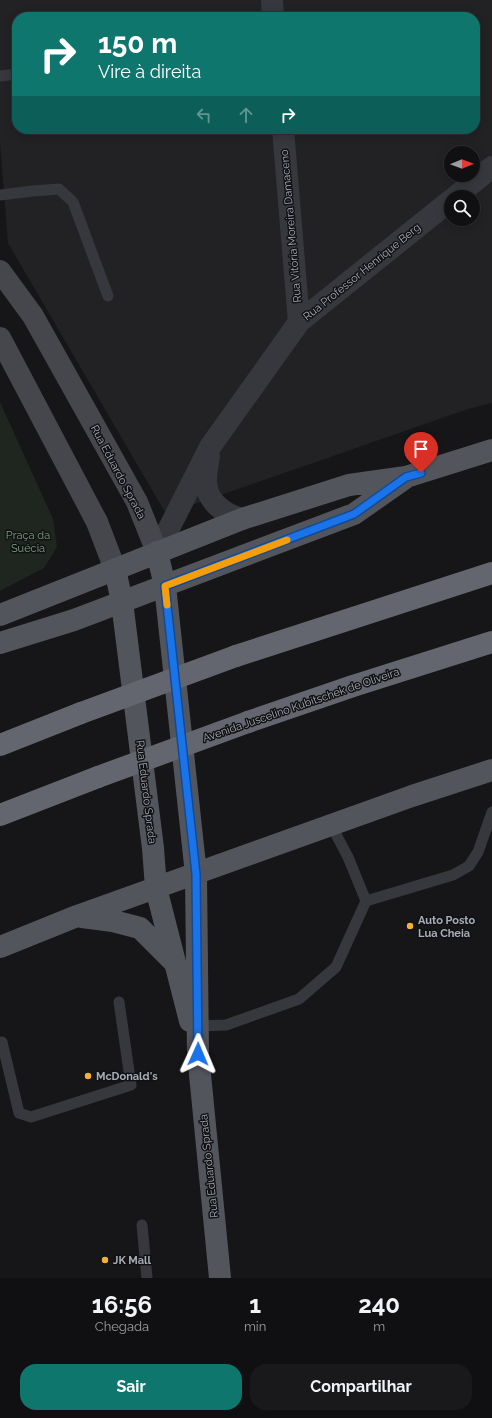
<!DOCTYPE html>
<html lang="pt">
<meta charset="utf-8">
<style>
body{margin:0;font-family:Raleway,sans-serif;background:#19191b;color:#f1f3f6;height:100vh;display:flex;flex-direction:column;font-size:15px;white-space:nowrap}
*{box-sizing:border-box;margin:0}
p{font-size:13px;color:#9c9d9f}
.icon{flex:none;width:22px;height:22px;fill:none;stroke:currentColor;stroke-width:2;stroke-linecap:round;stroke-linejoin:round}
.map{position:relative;height:1278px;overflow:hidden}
.drawer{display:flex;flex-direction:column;background:#101012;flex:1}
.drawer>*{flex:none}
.banner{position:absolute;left:12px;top:12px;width:468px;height:122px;border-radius:16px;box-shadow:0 2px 10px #0003,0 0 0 1px #303032;background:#0f766e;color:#fff;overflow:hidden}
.needle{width:26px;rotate:89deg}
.fabs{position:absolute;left:444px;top:146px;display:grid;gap:8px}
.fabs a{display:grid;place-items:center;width:36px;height:36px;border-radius:50%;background:#101012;box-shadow:0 2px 10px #0003,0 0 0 1px #303032;font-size:20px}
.pin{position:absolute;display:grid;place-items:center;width:34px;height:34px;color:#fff;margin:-41px -17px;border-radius:50% 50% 50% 0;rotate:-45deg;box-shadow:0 0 4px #0007}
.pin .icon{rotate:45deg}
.me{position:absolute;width:44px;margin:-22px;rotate:1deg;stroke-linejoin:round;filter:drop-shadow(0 0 3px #0008)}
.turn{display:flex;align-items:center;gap:14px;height:84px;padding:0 20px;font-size:18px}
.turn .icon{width:52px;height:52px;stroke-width:2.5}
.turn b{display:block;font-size:28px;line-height:34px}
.lanes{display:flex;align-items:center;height:38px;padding:0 20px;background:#0003;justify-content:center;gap:20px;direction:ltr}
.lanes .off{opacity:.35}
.eta{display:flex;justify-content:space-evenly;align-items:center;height:68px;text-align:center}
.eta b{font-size:24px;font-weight:700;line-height:28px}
.action{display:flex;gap:8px;margin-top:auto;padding:8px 20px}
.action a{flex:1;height:46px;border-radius:16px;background:#0f766e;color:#fff;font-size:16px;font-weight:700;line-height:46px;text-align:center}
.action a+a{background:#19191b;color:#f1f3f6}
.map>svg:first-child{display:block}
.built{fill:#222225;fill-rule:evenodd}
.green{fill:#1e261f}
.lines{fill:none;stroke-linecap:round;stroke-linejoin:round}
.lane{stroke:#37383d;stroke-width:11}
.street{stroke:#37383d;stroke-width:22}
.secondary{stroke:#45474d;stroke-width:22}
.primary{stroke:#53555c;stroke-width:22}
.highway{stroke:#63666e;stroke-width:22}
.highway-bridge{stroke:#63666e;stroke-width:22}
.route-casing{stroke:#114b97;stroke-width:10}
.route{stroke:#1a73e8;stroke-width:7}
.slow{stroke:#f59e0b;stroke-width:7}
.poi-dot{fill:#f2b134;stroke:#111113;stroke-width:1.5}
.labels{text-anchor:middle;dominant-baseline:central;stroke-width:3;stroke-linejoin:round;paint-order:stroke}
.street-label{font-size:11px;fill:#a8adb8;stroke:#111113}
.park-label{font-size:11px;fill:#7fa381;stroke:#111113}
.poi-label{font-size:11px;font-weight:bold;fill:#a8adb8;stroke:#111113;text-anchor:start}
</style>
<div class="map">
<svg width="492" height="1278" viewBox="0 0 492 1278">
<rect width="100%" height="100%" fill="#161618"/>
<path class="built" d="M0,0H492V403L468,409L166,514L8,243L0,143ZM17,17H475V129H17ZM451,153H473V175H451ZM451,197H473V219H451Z"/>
<path class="green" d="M0,402L53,519L57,547L44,568L0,591Z"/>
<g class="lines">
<path class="lane" d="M0,76L17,74
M0,195L33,191L59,189L73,202L108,296
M366,901L453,875L469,866L478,852L492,812
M199,1026L226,1025L299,999L336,967L366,901L348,857L331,825
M2,1042L19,1113L31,1117L131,1085L119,1002
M142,1225L147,1278"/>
<path class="street" d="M272,0L273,17
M283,129L299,322
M455,197L492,167
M209,456C208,464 206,471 206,479C205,500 223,514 242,519
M157,552L210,447L299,322L451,200"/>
<path class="secondary" d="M0,271L33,316L137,502L157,552
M0,338L97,522L115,569"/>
<path class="primary" d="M157,552L165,586L196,874L198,1054L220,1278
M115,569L122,602L153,848L156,888L190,1021
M0,615L242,519L349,485L406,477L492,450
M0,643L74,620L354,514L404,479
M82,917L113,921L140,928L175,963
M0,947L77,916L412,796L492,770"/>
<path class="highway" d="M236,656L492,573
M248,722L353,686L492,642
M0,745L81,713
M0,815L98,777"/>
<path class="highway-bridge" d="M81,713L236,656
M98,777L248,722"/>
</g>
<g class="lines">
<g class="route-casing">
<path id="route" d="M198,1054L196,874L165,586L354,514L406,477L421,473"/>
</g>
<use href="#route" class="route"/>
<path class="slow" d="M167,605L165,586L287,540"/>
</g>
<g class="poi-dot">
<circle cx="410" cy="926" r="4"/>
<circle cx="88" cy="1076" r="4"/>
<circle cx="105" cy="1260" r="4"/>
</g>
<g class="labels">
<g class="street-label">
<text transform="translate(291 226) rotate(-95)">Rua Vitória Moreira Damaceno</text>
<text transform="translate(362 272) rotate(-39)">Rua Professor Henrique Berg</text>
<text transform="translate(118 472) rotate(62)">Rua Eduardo Sprada</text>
<text transform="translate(301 705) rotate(-19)">Avenida Juscelino Kubitschek de Oliveira</text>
<text transform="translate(146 792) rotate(83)">Rua Eduardo Sprada</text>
<text transform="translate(209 1166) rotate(-96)">Rua Eduardo Sprada</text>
</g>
<g class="park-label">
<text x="28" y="535">Praça da<tspan x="28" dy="13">Suécia</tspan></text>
</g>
<g class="poi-label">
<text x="418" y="920">Auto Posto<tspan x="418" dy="13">Lua Cheia</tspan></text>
<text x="96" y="1076">McDonald's</text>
<text x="113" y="1260">JK Mall</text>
</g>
</g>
</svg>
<div class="fabs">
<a><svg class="needle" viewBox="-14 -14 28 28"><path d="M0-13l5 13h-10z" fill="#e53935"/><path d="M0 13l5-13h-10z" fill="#9c9d9f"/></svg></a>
<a><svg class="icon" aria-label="search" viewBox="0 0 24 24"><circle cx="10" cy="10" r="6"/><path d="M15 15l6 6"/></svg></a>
</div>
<div class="pin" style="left:421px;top:473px;background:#d93025"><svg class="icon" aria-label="arrive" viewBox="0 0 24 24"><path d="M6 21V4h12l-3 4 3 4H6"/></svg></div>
<svg class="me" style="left:198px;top:1054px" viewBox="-20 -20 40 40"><path d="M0-17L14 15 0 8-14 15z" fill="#1a73e8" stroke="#fff" stroke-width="4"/></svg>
<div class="banner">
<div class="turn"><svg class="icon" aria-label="right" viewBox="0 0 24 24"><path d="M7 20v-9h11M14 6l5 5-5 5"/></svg><div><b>150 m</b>Vire à direita</div></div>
<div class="lanes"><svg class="icon off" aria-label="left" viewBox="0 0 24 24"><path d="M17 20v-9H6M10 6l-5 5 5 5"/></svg><svg class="icon off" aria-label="ahead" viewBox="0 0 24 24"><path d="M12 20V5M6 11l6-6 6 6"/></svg><svg class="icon" aria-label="right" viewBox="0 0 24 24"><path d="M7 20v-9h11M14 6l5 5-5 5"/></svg></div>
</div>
</div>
<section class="drawer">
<div class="eta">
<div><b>16:56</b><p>Chegada</p></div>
<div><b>1</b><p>min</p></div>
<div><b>240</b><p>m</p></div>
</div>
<div class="action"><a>Sair</a><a>Compartilhar</a></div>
</section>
